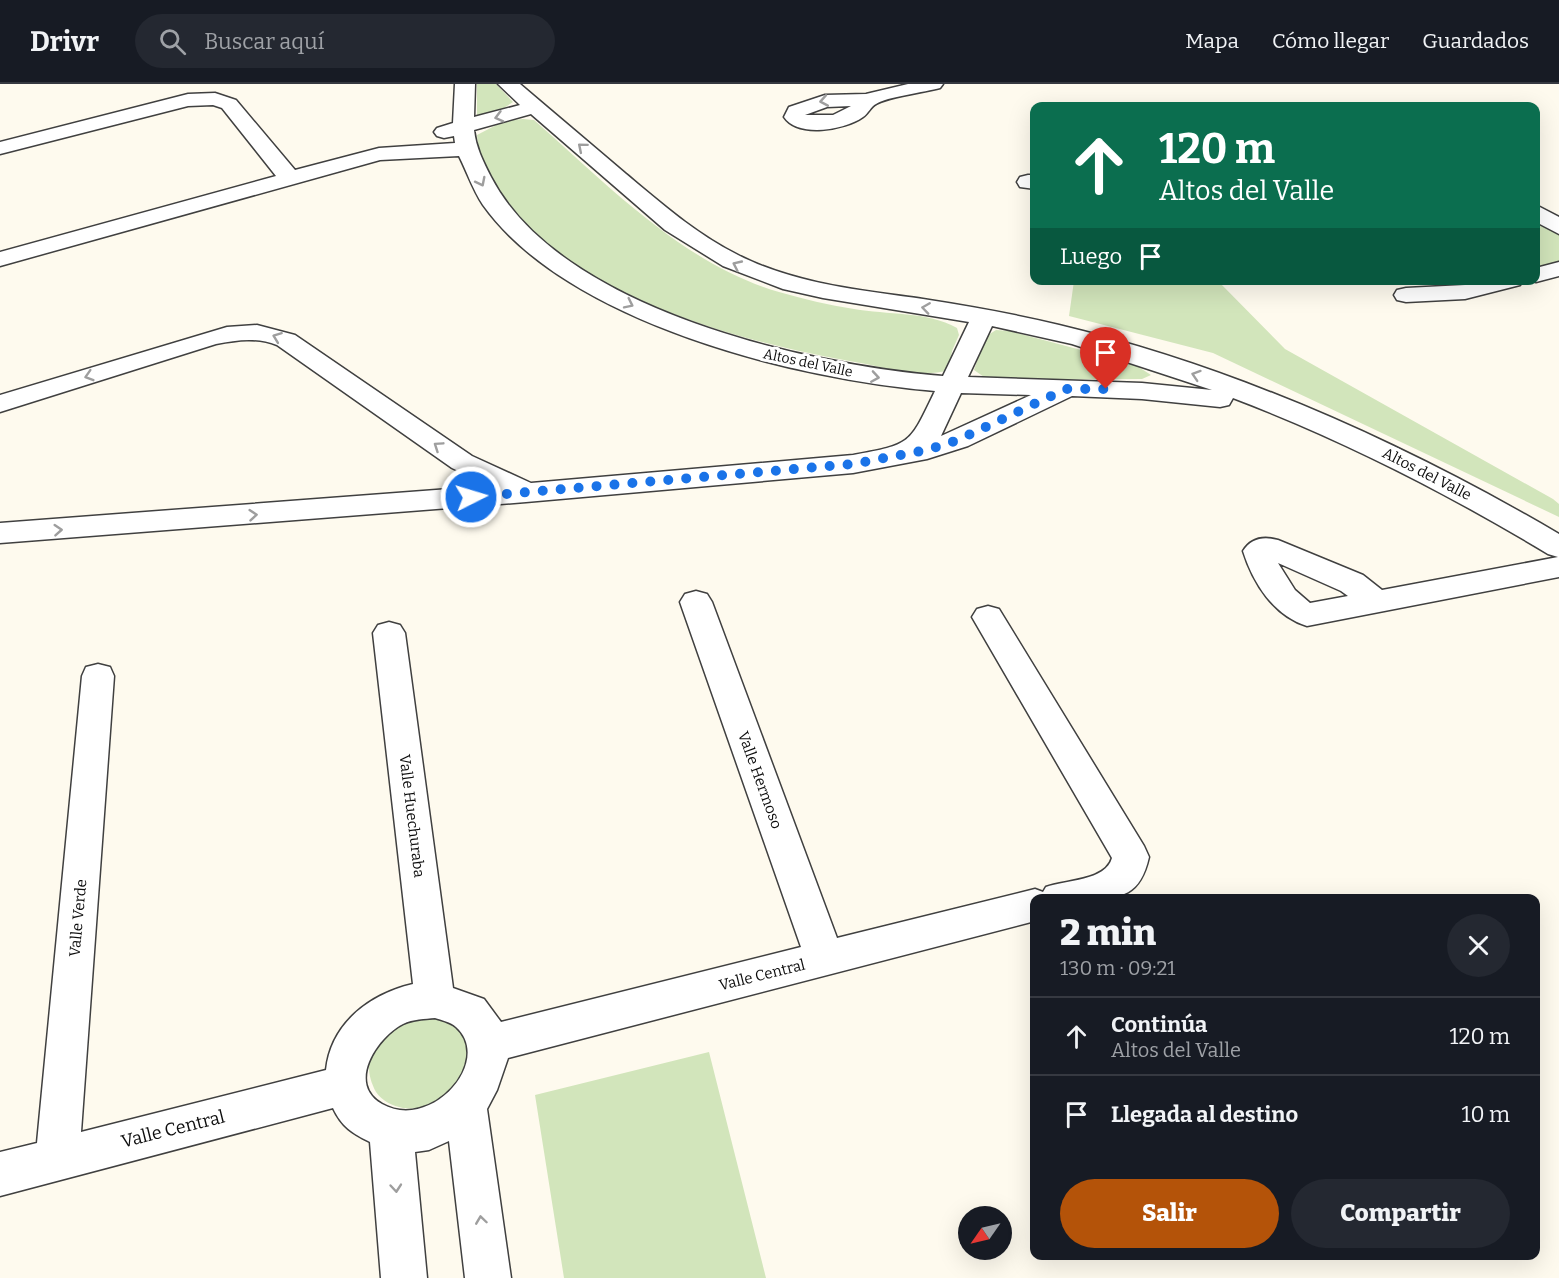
<!DOCTYPE html>
<html lang="es">
<meta charset="utf-8">
<style>
body{margin:0;font-family:Bitter,serif;background:#242831;color:#f1f3f6;height:100vh;display:flex;flex-direction:column;font-size:22px;white-space:nowrap}
*{box-sizing:border-box;margin:0}
p{font-size:20px;color:#9ea1a6}
.icon{flex:none;width:33px;height:33px;fill:none;stroke:currentColor;stroke-width:2;stroke-linecap:round;stroke-linejoin:round}
.map{position:relative;flex:1;overflow:hidden}
.details{position:absolute;left:1030px;top:810px;width:510px;height:366px;display:flex;flex-direction:column;background:#171b24;border-radius:12px;box-shadow:0 6px 24px #0002}
.details>*{flex:none}
.banner{position:absolute;left:1030px;top:18px;width:510px;height:183px;border-radius:12px;box-shadow:0 6px 24px #0002;background:#0b6e4f;color:#fff;overflow:hidden}
.needle{width:39px;rotate:236deg}
.fabs{position:absolute;left:958px;top:1122px;display:grid;gap:12px}
.fabs a{display:grid;place-items:center;width:54px;height:54px;border-radius:50%;background:#171b24;box-shadow:0 6px 24px #0002;font-size:30px}
.pin{position:absolute;display:grid;place-items:center;width:51px;height:51px;color:#fff;margin:-62px -26px;border-radius:50% 50% 50% 0;rotate:-45deg;box-shadow:0 0 6px #0007}
.pin .icon{rotate:45deg}
.me{position:absolute;width:66px;margin:-33px;rotate:85deg;stroke-linejoin:round;filter:drop-shadow(0 0 4px #0008)}
.turn{display:flex;align-items:center;gap:21px;height:126px;padding:0 30px;font-size:27px}
.turn .icon{width:78px;height:78px;stroke-width:2.5}
.turn b{display:block;font-size:42px;line-height:51px}
.then{display:flex;align-items:center;height:57px;padding:0 30px;background:#0003;gap:12px;font-size:22px}
.round{display:grid;place-items:center;flex:none;width:63px;height:63px;border-radius:32px;background:#242831}
.headline{display:flex;align-items:center;justify-content:space-between;height:102px;padding:0 30px}
h1{font-size:36px;font-weight:800;line-height:45px}
.cta{display:flex;gap:12px;margin-top:auto;padding:12px 30px}
.cta a{flex:1;height:69px;border-radius:36px;background:#b45309;color:#fff;font-size:24px;font-weight:800;line-height:69px;text-align:center}
.cta a+a{background:#242831;color:#f1f3f6}
ul{padding:0;list-style:none}
li{display:flex;align-items:center;gap:18px;height:78px;padding:0 30px;border-top:2px solid #363941}
li div{flex:1}
li b{display:block;font-size:22px}
li em{font-style:normal}
header{display:flex;align-items:center;gap:36px;box-sizing:border-box;height:84px;padding:0 30px;background:#171b24;border-bottom:2px solid #363941}
header strong{font-size:28px}
nav{display:flex;gap:33px;margin-inline-start:auto;font-size:21px}
.search{width:420px;height:54px;background:#242831;display:flex;align-items:center;gap:15px;box-sizing:border-box;padding:0 21px;border-radius:33px;color:#9ea1a6;font-size:22px}
.map>svg:first-child{display:block}
.green{fill:#d2e5bb}
.lines{fill:none;stroke-linecap:round;stroke-linejoin:round}
.street-casing{stroke:#404040;stroke-width:3}
.street{fill:#fff;fill-rule:evenodd}
.oneway{stroke:#9e9e9e}
.route{stroke:#1a73e8;stroke-width:10;stroke-dasharray:0 18}
.labels{text-anchor:middle;dominant-baseline:central;stroke-width:6;stroke-linejoin:round;paint-order:stroke}
.far-street-label{font-size:14px;fill:#0d0d0d;stroke:#fff}
.street-label{font-size:15px;fill:#0d0d0d;stroke:#fff}
.near-street-label{font-size:18px;fill:#0d0d0d;stroke:#fff}
</style>
<header>
<strong>Drivr</strong>
<div class="search"><svg class="icon" aria-label="search" viewBox="0 0 24 24"><circle cx="10" cy="10" r="6"/><path d="M15 15l6 6"/></svg>Buscar aquí</div>
<nav><a>Mapa</a><a>Cómo llegar</a><a>Guardados</a></nav>
</header>
<div class="map">
<svg width="1559" height="1194" viewBox="0 0 1559 1194">
<rect width="100%" height="100%" fill="#fefaee"/>
<path class="green" d="M477,0H496L513,18L495,30L477,31Z
M523,35L534,36C608,101 683,180 779,208C803,215 829,221 854,225C887,231 927,227 957,244L959,251L952,267L949,286C919,295 885,283 855,278C740,258 568,212 501,109C488,90 478,74 477,51L504,37Z
M1536,136L1559,150V179L1536,183Z
M1074,197H1218L1285,265L1553,415L1559,420V433L1213,269L1069,232Z
M996,246L1009,247L1134,280L1151,291L1142,295L995,296L984,293L974,286L985,253Z
M434,932C505,954 460,1031 403,1024C393,1022 382,1017 376,1008C352,964 394,934 434,932Z
M709,968L766,1194H564L535,1011Z"/>
<g class="lines">
<g class="street-casing">
<path id="street" d="M455,0H475L474,33L520,21L498,0H520C555,30 591,60 626,90C662,120 696,150 738,171C795,200 860,206 923,215C968,222 1014,230 1059,241C1234,283 1404,359 1559,450V493L1307,542C1274,532 1253,499 1243,467C1251,454 1264,452 1278,456L1363,491L1382,506L1558,473L1548,470C1447,409 1343,356 1233,314L1229,321L1220,323L1142,315L1072,312L968,362L927,375L853,389L526,418L0,459V439L489,402L452,384L277,261C257,253 237,256 216,260L0,328V311L227,243L257,241L295,251L472,372L531,399L853,371C912,360 909,361 935,307C798,296 567,239 483,121C473,106 467,88 459,72L380,76L0,182V168L276,92L222,24L213,21L188,22L0,70V58L188,10L215,9L236,16L295,86L379,64L455,59L454,52L444,54L437,52L434,48L437,44L453,39ZM531,30L665,146L723,182L783,205L823,214L969,238L943,292C806,281 559,225 491,93C483,77 476,64 474,46ZM992,242L1072,260L1212,306L1142,299L968,293ZM961,309L1031,311L941,352ZM1278,479L1341,507L1348,512L1310,519L1295,506Z
M908,0H943L940,4C926,8 886,13 876,20C871,22 868,30 863,33C845,46 798,54 784,33L789,23L825,11L866,10ZM851,22L833,31H805L827,23Z
M1028,91H1035V105L1020,103L1017,98L1020,93Z
M1536,121L1559,133V150L1536,138Z
M1559,178V192L1536,198L1529,196H1536V184Z
M1481,196H1523L1520,201L1465,215L1406,218L1397,216L1394,211L1397,206L1406,204L1465,201Z
M696,507L707,510L712,518L837,854L1035,805L1043,808L1046,803C1065,796 1106,797 1112,774L972,533L977,525L988,522L999,525L1144,762L1149,773C1140,812 1123,814 1087,814C1070,814 1052,814 1035,814V837L508,974L497,1006L487,1025L511,1194H465L449,1057L429,1066L415,1068L427,1194H381L370,1058C352,1049 342,1043 333,1024L0,1112V1068L37,1059L82,592L86,583L98,580L110,583L114,592L81,1048L326,986C331,939 370,910 413,900L373,549L378,541L389,538L400,541L405,549L453,904L484,915L501,938L801,863L680,518L685,510ZM435,934C441,936 451,938 456,943C494,977 431,1048 382,1020C346,1000 377,953 403,940C413,935 425,935 435,934Z"/>
</g>
<use href="#street" class="street"/>
</g>
<defs><path id="oneway-chevron" d="M-2-3.5L2.5 0L-2 3.5" fill="none" stroke-width="1.6" stroke-linecap="round" stroke-linejoin="round" transform="scale(1.5)"/></defs>
<g class="oneway">
<use href="#oneway-chevron" transform="translate(824 17) rotate(170)"/>
<use href="#oneway-chevron" transform="translate(499 33) rotate(165)"/>
<use href="#oneway-chevron" transform="translate(582 63) rotate(-140)"/>
<use href="#oneway-chevron" transform="translate(481 98) rotate(63)"/>
<use href="#oneway-chevron" transform="translate(737 181) rotate(-155)"/>
<use href="#oneway-chevron" transform="translate(629 220) rotate(26)"/>
<use href="#oneway-chevron" transform="translate(926 224) rotate(-172)"/>
<use href="#oneway-chevron" transform="translate(277 253) rotate(-159)"/>
<use href="#oneway-chevron" transform="translate(1196 291) rotate(-162)"/>
<use href="#oneway-chevron" transform="translate(89 292) rotate(163)"/>
<use href="#oneway-chevron" transform="translate(875 293) rotate(9)"/>
<use href="#oneway-chevron" transform="translate(438 362) rotate(-146)"/>
<use href="#oneway-chevron" transform="translate(253 431) rotate(-5)"/>
<use href="#oneway-chevron" transform="translate(58 446) rotate(-4)"/>
<use href="#oneway-chevron" transform="translate(396 1104) rotate(85)"/>
<use href="#oneway-chevron" transform="translate(481 1136) rotate(-98)"/>
</g>
<g class="lines">
<path class="route" d="M471,413L853,380L927,366L958,356L1066,305H1106"/>
</g>
<g class="labels">
<g class="far-street-label">
<text transform="translate(808 279) rotate(12)">Altos del Valle</text>
</g>
<g class="street-label">
<text transform="translate(1427 390) rotate(27)">Altos del Valle</text>
<text transform="translate(760 696) rotate(70)">Valle Hermoso</text>
<text transform="translate(412 732) rotate(83)">Valle Huechuraba</text>
<text transform="translate(78 834) rotate(-85)">Valle Verde</text>
<text transform="translate(762 891) rotate(-14)">Valle Central</text>
</g>
<g class="near-street-label">
<text transform="translate(173 1045) rotate(-14)">Valle Central</text>
</g>
</g>
</svg>
<div class="fabs">
<a><svg class="needle" viewBox="-14 -14 28 28"><path d="M0-13l5 13h-10z" fill="#e53935"/><path d="M0 13l5-13h-10z" fill="#9ea1a6"/></svg></a>
</div>
<div class="pin" style="left:1106px;top:305px;background:#d93025"><svg class="icon" aria-label="arrive" viewBox="0 0 24 24"><path d="M6 21V4h12l-3 4 3 4H6"/></svg></div>
<svg class="me" style="left:471px;top:413px" viewBox="-20 -20 40 40"><circle r="17" fill="#1a73e8" stroke="#fff" stroke-width="3"/><path d="M0-11L8 9 0 5-8 9z" fill="#fff"/></svg>
<div class="banner">
<div class="turn"><svg class="icon" aria-label="ahead" viewBox="0 0 24 24"><path d="M12 20V5M6 11l6-6 6 6"/></svg><div><b>120 m</b>Altos del Valle</div></div>
<div class="then">Luego<svg class="icon" aria-label="arrive" viewBox="0 0 24 24"><path d="M6 21V4h12l-3 4 3 4H6"/></svg></div>
</div>
<section class="details">
<div class="headline"><div><h1>2 min</h1><p>130 m · 09:21</p></div><a class="round"><svg class="icon" aria-label="close" viewBox="0 0 24 24"><path d="M6 6l12 12M18 6L6 18"/></svg></a></div>
<ul>
<li><svg class="icon" aria-label="ahead" viewBox="0 0 24 24"><path d="M12 20V5M6 11l6-6 6 6"/></svg><div><b>Continúa</b><p>Altos del Valle</p></div><em>120 m</em></li>
<li><svg class="icon" aria-label="arrive" viewBox="0 0 24 24"><path d="M6 21V4h12l-3 4 3 4H6"/></svg><div><b>Llegada al destino</b></div><em>10 m</em></li>
</ul>
<div class="cta"><a>Salir</a><a>Compartir</a></div>
</section>
</div>
